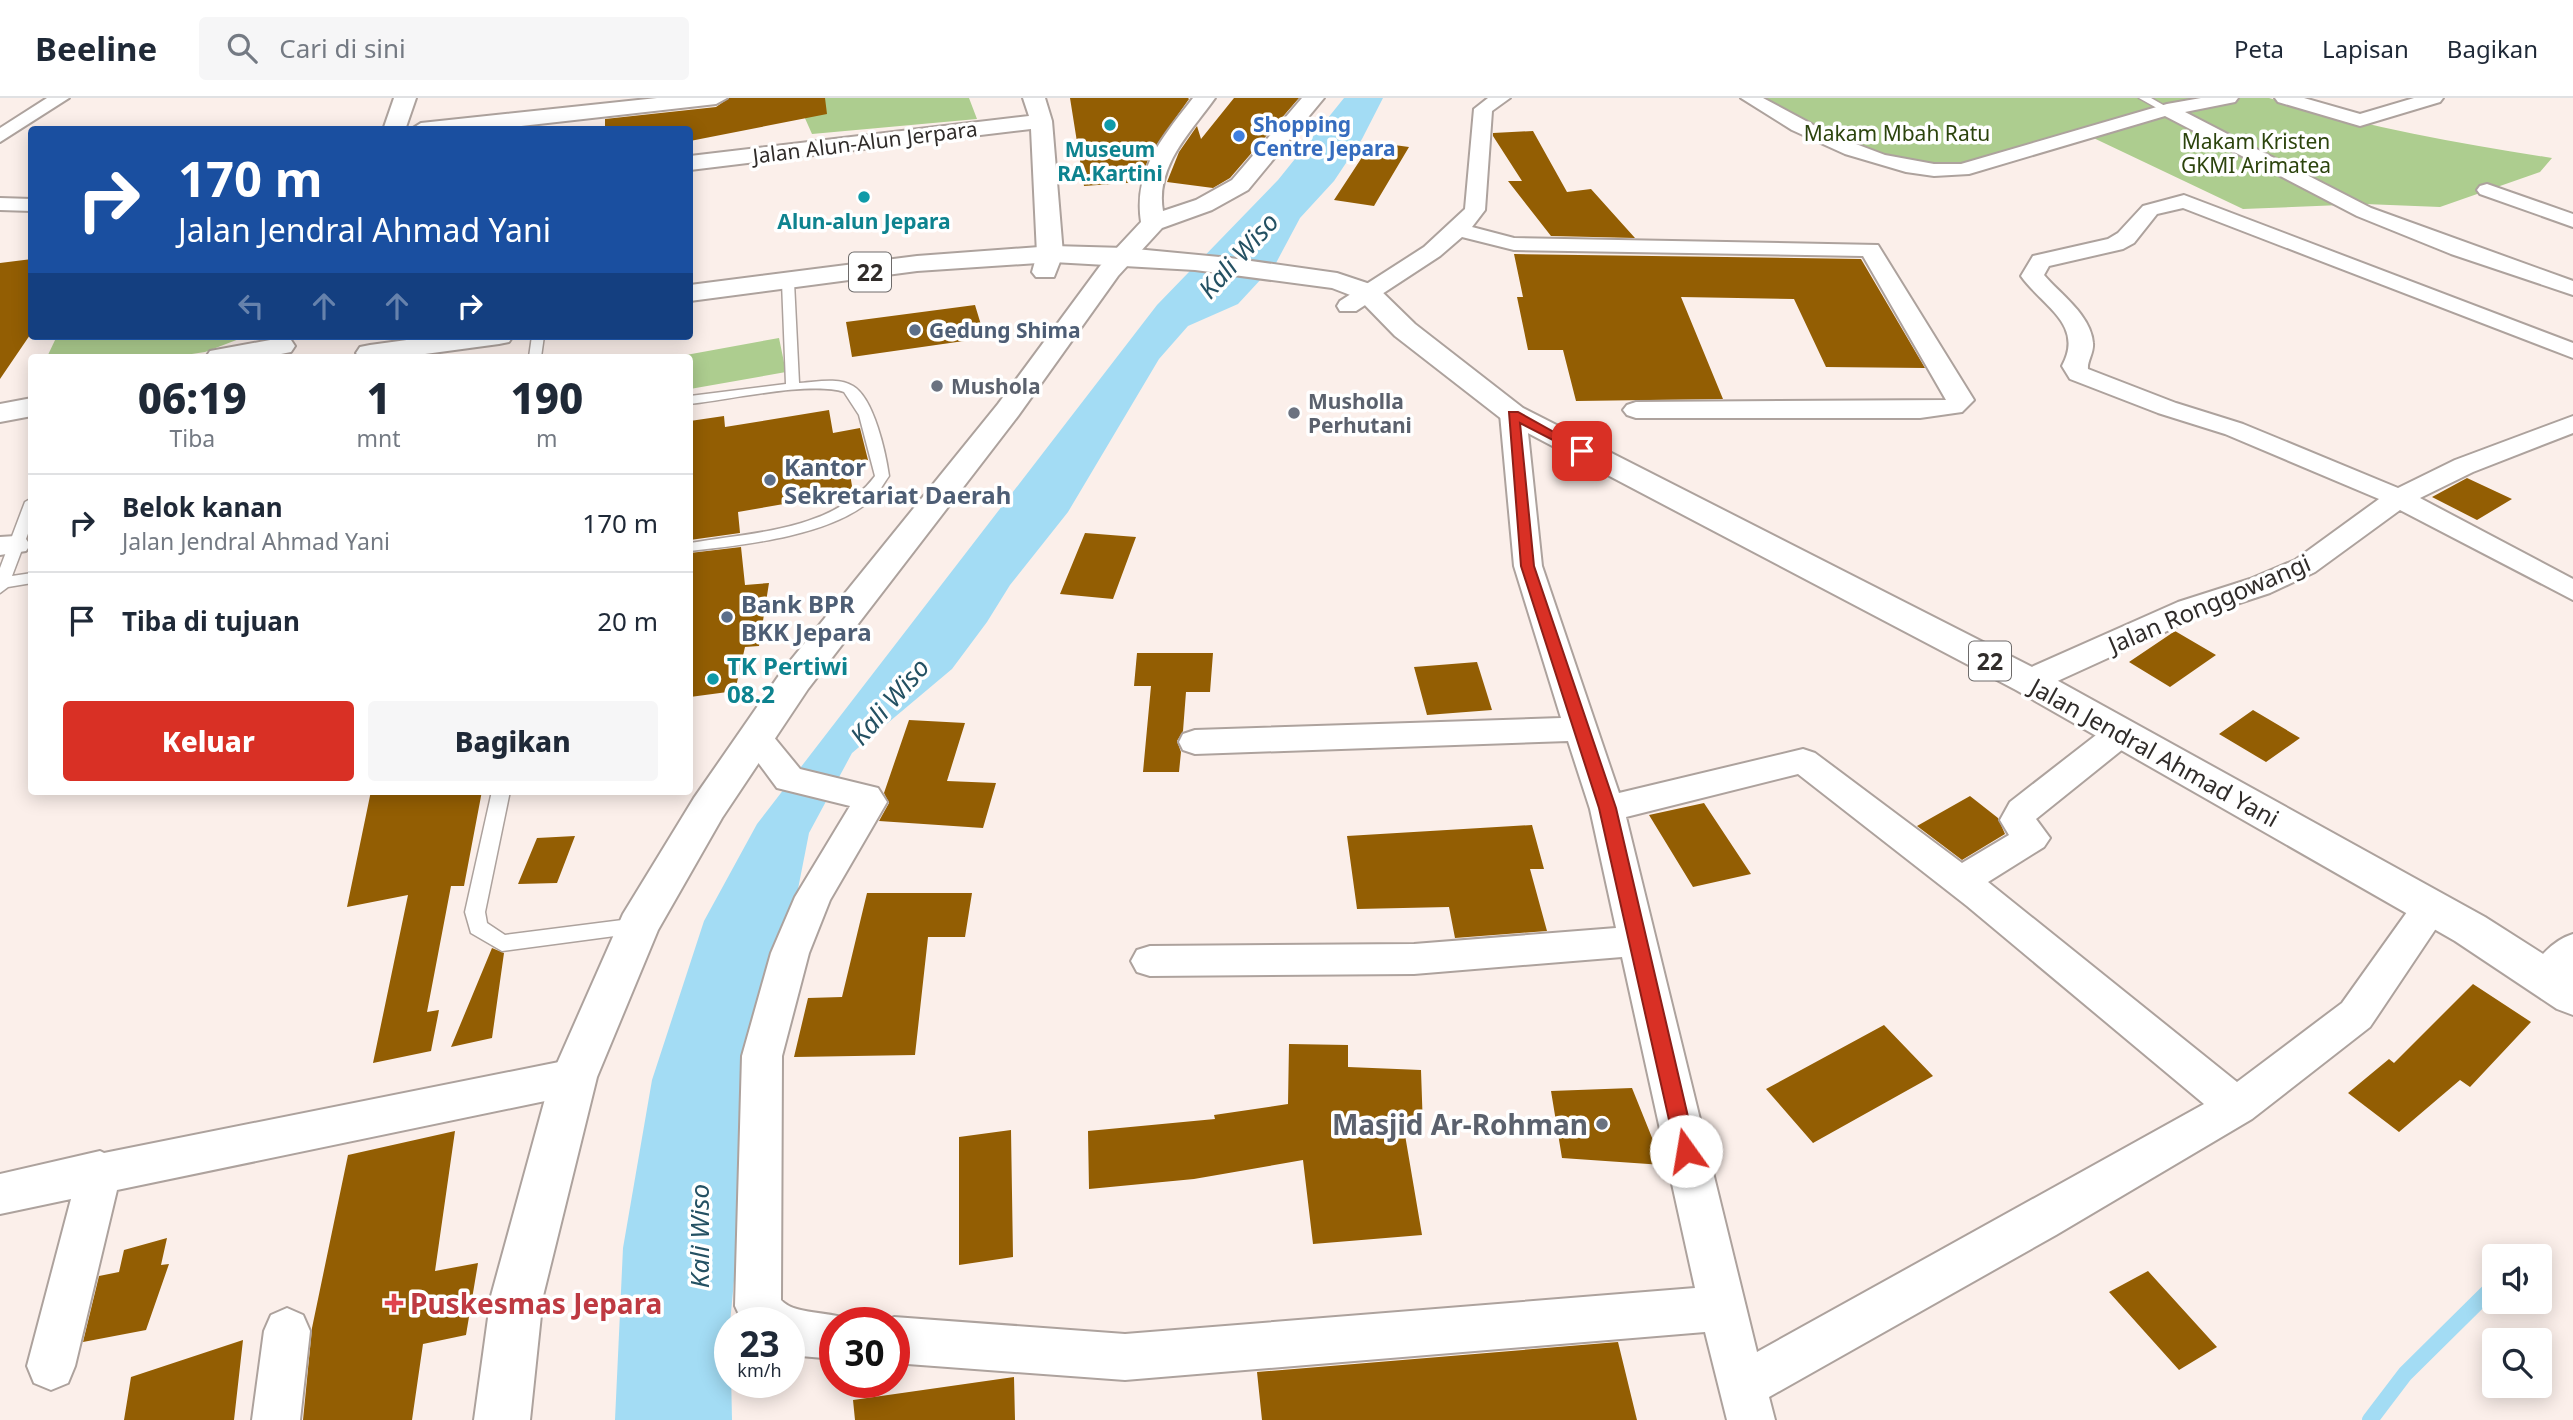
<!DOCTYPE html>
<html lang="id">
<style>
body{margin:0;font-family:"Noto Sans",sans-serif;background:#f6f6f7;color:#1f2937;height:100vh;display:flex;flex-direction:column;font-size:26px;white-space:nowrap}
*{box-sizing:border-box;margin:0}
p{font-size:23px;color:#747a83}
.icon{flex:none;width:38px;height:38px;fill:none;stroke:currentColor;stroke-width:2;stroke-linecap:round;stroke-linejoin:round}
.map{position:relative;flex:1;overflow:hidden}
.details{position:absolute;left:28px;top:256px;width:665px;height:441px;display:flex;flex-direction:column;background:#fff;border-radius:7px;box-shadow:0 4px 18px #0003}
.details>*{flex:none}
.banner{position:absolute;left:28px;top:28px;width:665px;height:214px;border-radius:7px;box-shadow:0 4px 18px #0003;background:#1a4fa0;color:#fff;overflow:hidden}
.controls{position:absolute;left:2482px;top:1146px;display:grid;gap:14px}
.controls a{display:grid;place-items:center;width:70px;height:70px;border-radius:7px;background:#fff;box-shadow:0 4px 18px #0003;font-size:35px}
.speed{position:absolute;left:714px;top:1209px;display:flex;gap:14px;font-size:35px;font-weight:700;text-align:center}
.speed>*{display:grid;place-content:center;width:91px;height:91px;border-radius:50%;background:#fff;box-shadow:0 4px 18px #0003;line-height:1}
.speed small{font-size:18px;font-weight:400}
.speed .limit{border:10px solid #d22;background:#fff;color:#111}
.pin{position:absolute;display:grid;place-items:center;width:60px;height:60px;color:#fff;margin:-30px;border-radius:14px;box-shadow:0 4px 10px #0006}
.me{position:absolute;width:77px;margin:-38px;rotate:347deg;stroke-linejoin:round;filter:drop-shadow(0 0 5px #0008)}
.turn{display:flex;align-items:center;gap:24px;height:147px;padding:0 35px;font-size:32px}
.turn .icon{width:91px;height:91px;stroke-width:2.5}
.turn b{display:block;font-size:49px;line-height:60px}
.lanes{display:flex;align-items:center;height:66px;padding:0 35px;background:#0003;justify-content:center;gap:35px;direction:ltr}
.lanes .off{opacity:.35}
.eta{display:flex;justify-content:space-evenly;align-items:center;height:119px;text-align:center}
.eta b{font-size:42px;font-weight:800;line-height:49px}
.primary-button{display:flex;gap:14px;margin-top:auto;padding:14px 35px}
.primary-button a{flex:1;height:80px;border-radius:7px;background:#d93025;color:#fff;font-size:28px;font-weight:800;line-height:80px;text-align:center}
.primary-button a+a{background:#f6f6f7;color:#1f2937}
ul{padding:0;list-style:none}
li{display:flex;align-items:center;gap:21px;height:98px;padding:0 35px;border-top:2px solid #e0e1e3}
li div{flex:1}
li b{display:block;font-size:26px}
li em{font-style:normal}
header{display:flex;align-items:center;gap:42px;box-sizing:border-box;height:98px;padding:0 35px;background:#fff;border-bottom:2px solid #e0e1e3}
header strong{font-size:33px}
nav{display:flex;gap:38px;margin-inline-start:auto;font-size:24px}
.search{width:490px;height:63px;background:#f6f6f7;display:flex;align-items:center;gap:18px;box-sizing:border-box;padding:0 24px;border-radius:7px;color:#747a83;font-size:26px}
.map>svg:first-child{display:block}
.green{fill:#adcd8f}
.water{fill:#a3dcf4}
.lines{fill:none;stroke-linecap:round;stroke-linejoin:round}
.stream{stroke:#a3dcf4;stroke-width:16}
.building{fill:#935e03}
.service-casing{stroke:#ada29d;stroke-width:3}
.minor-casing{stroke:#ada29d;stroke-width:4}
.tertiary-casing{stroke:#ada29d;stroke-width:4}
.secondary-casing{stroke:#ada29d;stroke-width:4}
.trunk-casing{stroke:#ada29d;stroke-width:4}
.service{fill:#fff;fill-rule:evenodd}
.minor{fill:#fff;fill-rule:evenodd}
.tertiary{fill:#fff;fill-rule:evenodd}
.secondary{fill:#fff;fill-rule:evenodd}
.trunk{fill:#fff;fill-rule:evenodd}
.route{fill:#d93025;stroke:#8d1f18;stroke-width:2}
.culture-dot{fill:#0f9aa8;stroke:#fff;stroke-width:2.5}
.shop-dot{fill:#3f7fe0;stroke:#fff;stroke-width:2.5}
.service-dot{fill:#5c6f8a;stroke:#fff;stroke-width:2.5}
.worship-dot{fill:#6b7280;stroke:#fff;stroke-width:2.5}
.health-dot{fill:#e0444e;stroke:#fff;stroke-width:2.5}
.labels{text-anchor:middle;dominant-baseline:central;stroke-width:7;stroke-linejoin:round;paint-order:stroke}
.far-shop-label{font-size:21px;font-weight:bold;fill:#366cbe;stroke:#fff;text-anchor:start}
.far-park-label{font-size:21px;fill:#2c440d;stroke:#fff}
.far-street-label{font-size:21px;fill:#302c2a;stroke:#fff}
.far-culture-label{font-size:21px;font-weight:bold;fill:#0d838f;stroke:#fff}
.far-service-label{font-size:21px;font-weight:bold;fill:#4e5e75;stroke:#fff;text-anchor:start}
.far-worship-label{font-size:21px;font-weight:bold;fill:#5b616d;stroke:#fff;text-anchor:start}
.shield{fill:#fff;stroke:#6e6b6a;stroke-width:2}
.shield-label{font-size:23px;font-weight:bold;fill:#302c2a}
.service-label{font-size:24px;font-weight:bold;fill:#4e5e75;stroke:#fff;text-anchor:start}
.street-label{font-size:24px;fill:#302c2a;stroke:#fff}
.culture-label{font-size:24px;font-weight:bold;fill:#0d838f;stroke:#fff;text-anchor:start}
.water-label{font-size:26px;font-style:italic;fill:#245163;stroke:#fff}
.near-worship-label{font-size:28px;font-weight:bold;fill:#5b616d;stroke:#fff;text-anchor:end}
.near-health-label{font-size:28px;font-weight:bold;fill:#be3a42;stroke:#fff;text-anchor:start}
</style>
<header>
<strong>Beeline</strong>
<div class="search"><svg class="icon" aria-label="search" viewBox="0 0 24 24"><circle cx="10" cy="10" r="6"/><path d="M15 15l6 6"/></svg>Cari di sini</div>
<nav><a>Peta</a><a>Lapisan</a><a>Bagikan</a></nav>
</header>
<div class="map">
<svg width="2573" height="1322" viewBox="0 0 2573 1322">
<rect width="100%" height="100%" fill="#fbefea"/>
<path class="green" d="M796,0H969L977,21L812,36Z
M1753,0H2269C2363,28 2456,45 2552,60L2540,74L2440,109L2365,106L2243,111L2083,35L1960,71L1892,66Z
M67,238H247L205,254L172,259H47L56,240Z
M779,240L786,274L690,291V259H675Z"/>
<path class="water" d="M1344,0H1383L1362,41L1334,83L1300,120L1276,165L1238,206L1188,228L1159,261L1068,414L1010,487L987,524L952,571L852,655L809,735L746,1056L730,1225L732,1322H615L623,1150L652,982L704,823L757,726L1157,207L1278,82Z"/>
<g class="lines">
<path class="stream" d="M2370,1322L2405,1276L2494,1188"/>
</g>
<path class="building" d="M729,0H825L827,16L690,43V32H605V21L716,9Z
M1070,0H1188L1189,1L1150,56L1140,84L1084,88Z
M1234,0H1299L1230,80L1213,90L1167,84L1179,54L1197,28L1201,41Z
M1533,33L1567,94L1591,91L1635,140L1551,138L1508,83H1522L1493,38V35Z
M1372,44L1409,49L1374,108L1334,102Z
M1514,156L1861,161L1925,270L1826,269L1794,201L1681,199L1723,301L1576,303L1563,252H1528L1517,199H1523Z
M32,161V234L0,281V165Z
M975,207L985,240L852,259L846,224Z
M829,312L833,335L860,330L869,366L849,370L853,394L738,414L740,435L690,442V323L724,318L725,329Z
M2467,380L2512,401L2477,422L2432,399Z
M1085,435L1136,439L1113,501L1060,496Z
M741,449L745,487L769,485L759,548L745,549L735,593L690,599V455Z
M2175,533L2216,557L2170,589L2129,564Z
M1137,555H1213L1210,594H1186L1183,633L1177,643L1181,654L1179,674H1143L1151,588H1134Z
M1477,564L1492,612L1427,617L1414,569Z
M2253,612L2300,640L2266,664L2219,636Z
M909,622L965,625L947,683L996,685L983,730L879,723L889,705L884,695Z
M371,693H482L464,788H451L427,914L439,912L431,953L373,965L408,797L347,809Z
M1970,698L1998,720L2005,736L1962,762L1917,728Z
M1704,705L1751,776L1693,789L1649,717Z
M1532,727L1544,771H1530L1547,833L1455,840L1449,809L1357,811L1347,738Z
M575,738L557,785L518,786L537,740Z
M867,795H972L965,839H928L915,957L794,959L808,900L842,899Z
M492,850L504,855L492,940L451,949Z
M2473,886L2531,924L2470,989L2460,982L2399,1034L2348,995L2389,961L2394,965Z
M1884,927L1933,978L1813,1045L1766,991Z
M1289,946L1348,947V969L1421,972L1423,1031H1404L1422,1137L1313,1146L1303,1062L1194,1081L1089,1091L1088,1033L1215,1021L1214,1017L1288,1006Z
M1632,990L1663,1067L1562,1060L1551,993Z
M1011,1032L1013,1159L959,1167V1039Z
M455,1033L435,1173L478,1165L466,1237L423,1246L412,1322H303L312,1230L348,1057Z
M167,1140L161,1167L169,1166L146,1232L83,1244L99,1178L119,1174L124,1152Z
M2148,1173L2217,1249L2179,1272L2109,1194Z
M243,1242L234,1322H124L131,1279Z
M1618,1244L1637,1322H1262L1257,1274Z
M1014,1279L1015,1322H855L853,1302Z"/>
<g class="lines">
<g class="service-casing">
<path id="service" d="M2139,0H2151L2172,12L2164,14Z
M788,180L794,184L799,285C816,284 838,279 853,288C874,300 886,356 889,378C884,385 879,394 873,400C833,438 743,447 690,453V445C752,434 834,433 875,378L859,317L844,294C811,283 728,302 690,306V298L786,286L782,184Z
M532,238H544L541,259H529Z
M32,400V425L12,478L32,475V485L8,489L0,495V470L25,404Z
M492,693H510L485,814L487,825L505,837L638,820L645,822L648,828L645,834L502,853L471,835L465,814Z"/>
</g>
<g class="minor-casing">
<path id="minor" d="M47,0H69L0,44V30Z
M1488,0H1510L1492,13L1485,112L1472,129L1514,140L1878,147L1974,302L1962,314L1920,320H1636L1627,317L1623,312L1627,307L1636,304L1946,302L1863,158L1514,152L1462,139L1440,158L1356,213H1340L1337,208L1340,203L1424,149L1465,111L1474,11Z
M1741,0H1763L1832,37L1885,57L1934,66H1961L2167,6L2201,0H2238L2235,4L2185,14L2371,110L2573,183V197L2451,156L2357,118L2165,18L1969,76L1934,78L1906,74L1845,56L1792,32Z
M2275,0H2304L2360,16L2414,0H2443L2440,4L2360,28L2278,4Z
M2487,86L2573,116V129L2480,96L2477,92L2480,88Z
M2184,97L2573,245V260L2183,110L2157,116L2134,145L2123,151L2049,168L2044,177C2060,196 2091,217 2093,245C2094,255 2087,263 2088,271L2176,305L2243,326L2398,390L2455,362L2573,318V335L2473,374L2420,400L2573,481V502L2400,412L2315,474L2270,495L2200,518L2040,591L2029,594L2018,591L2013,583L2018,575L2178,504L2250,481L2295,462L2379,401L2225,336L2158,315L2070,281L2062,268C2085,226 2042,208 2021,178L2033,158L2108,141L2118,135L2143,108Z
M0,100L32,101V113L0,112Z
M1513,308L1522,311L1526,316L1542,468L1619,695L1803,651L1815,655L1962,765L2009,737L2000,722L2010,704L2109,627L2121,623L2133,627L2137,635L2133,643L2036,721L2050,740L2044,749L1988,784L2237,984L2342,905L2417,800L2430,795L2443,800L2448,810L2443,820L2370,929L2252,1021L2056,1137L1769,1299L1775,1322H1727L1705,1234L1125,1282L894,1265V1225H879L894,1219L1125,1236L1695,1190L1622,859L1414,876L1150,878L1137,874L1131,863L1137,852L1150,848L1414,846L1616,830L1590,711L1568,643L1195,656L1183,652L1179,644L1183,636L1195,632L1561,620L1514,468L1500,316L1504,311ZM1798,676L1967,808L2204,1006L1757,1254L1626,719Z
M16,438L26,441L30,447L26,453L0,457V439Z
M756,628L768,632L800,671L878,690L887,704L830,802L809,855L782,958L781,1202C794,1217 830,1213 851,1222L853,1225H835V1261L789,1257V1225H743L735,1208L742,958L771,855L795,799L850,708L777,690L740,640L744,632Z
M2573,836V876C2560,891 2552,898 2532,891L2527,880C2536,861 2553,842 2573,836Z
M574,961L588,966L594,979L588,992L574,997L117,1092L75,1268L68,1285L51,1292L34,1285L27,1268L71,1101L0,1116V1076L100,1053L104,1055Z
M287,1210L303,1217L310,1233L300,1322H252L264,1233L271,1217Z"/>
</g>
<g class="tertiary-casing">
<path id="tertiary" d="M657,0H727L716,6L486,32H410L421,25Z
M1023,0H1045L1052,23L1063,156L1054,179H1036L1032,174L1037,156L1031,31L690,72V58L1029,18Z
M1193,0H1215C1191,34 1155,68 1163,113L1196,102L1232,82L1302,0H1324L1248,92L1212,112L1162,130L1118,178L1018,318L808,591L722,720L658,832L597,979L543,1198L530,1322H474L491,1198L551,979L623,816L694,700L782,573L998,306L1100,168L1141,124C1133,72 1163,39 1193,0Z"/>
</g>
<g class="secondary-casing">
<path id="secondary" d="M394,0H416L405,32H383Z"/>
</g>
<g class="trunk-casing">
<path id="trunk" d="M1053,148L1125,150L1230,160L1337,175L1376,188L1415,226L1523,310L2042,574L2485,819L2573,875V917L2557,911L2455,843L2016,592L1503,322L1395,238L1358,200L1332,190L1195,172L1053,164L917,173L690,203V187L917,158Z
M436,238H513L509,244L499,246L403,259H359L356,255L360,249L370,247Z
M281,240L291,242L295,248L291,254L266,259H206L210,253Z
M32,300V318L0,324V306Z"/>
</g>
<use href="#service" class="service"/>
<use href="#minor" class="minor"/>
<use href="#tertiary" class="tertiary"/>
<use href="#secondary" class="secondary"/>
<use href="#trunk" class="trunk"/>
</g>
<path class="route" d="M1509,314H1518L1588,353L1578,355L1520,325L1534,468L1616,710L1696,1053L1693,1059L1686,1062L1679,1059L1676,1053L1599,710L1521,468Z"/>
<g class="culture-dot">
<circle cx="1110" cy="27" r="7"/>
<circle cx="864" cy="99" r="7"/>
<circle cx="713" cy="581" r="7"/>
</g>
<circle class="shop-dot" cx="1239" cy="38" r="7"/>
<g class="service-dot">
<circle cx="915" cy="232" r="7"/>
<circle cx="770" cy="382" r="7"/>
<circle cx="727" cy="519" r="7"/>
</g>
<g class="worship-dot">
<circle cx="937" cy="288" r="7"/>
<circle cx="1294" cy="315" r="7"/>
<circle cx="1602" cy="1026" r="7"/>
</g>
<path class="health-dot" d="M390.5 1194.5h7v7h7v7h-7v7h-7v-7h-7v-7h7z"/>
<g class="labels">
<g class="far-shop-label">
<text x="1253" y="26">Shopping<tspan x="1253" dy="24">Centre Jepara</tspan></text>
</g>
<g class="far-park-label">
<text x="1897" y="35">Makam Mbah Ratu</text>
<text x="2256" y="43">Makam Kristen<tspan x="2256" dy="24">GKMI Arimatea</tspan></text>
</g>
<g class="far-street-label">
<text transform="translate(865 44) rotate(-7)">Jalan Alun-Alun Jerpara</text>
</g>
<g class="far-culture-label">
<text x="1110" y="51">Museum<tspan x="1110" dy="24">RA.Kartini</tspan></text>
<text x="864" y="123">Alun-alun Jepara</text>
</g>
<g class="far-service-label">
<text x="929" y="232">Gedung Shima</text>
</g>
<g class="far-worship-label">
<text x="951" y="288">Mushola</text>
<text x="1308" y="303">Musholla<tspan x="1308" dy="24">Perhutani</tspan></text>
</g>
<g class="shield">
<rect x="849" y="154.5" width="42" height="39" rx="5"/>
<rect x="1969" y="543.5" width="42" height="39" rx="5"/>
</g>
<g class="shield-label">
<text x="870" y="174">22</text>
<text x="1990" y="563">22</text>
</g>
<g class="service-label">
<text x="784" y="368">Kantor<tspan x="784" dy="28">Sekretariat Daerah</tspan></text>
<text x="741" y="505">Bank BPR<tspan x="741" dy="28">BKK Jepara</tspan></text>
</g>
<g class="street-label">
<text transform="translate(2209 505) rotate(-23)">Jalan Ronggowangi</text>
<text transform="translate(2155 654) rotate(29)">Jalan Jendral Ahmad Yani</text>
</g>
<g class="culture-label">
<text x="727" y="567">TK Pertiwi<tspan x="727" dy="28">08.2</tspan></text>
</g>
<g class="water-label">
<text transform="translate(1238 157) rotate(-48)">Kali Wiso</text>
<text transform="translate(889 603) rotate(-49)">Kali Wiso</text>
<text transform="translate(699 1138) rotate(-90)">Kali Wiso</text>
</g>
<g class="near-worship-label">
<text x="1588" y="1026">Masjid Ar-Rohman</text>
</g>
<g class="near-health-label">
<text x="410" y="1205">Puskesmas Jepara</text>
</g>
</g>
</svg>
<div class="controls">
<a><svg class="icon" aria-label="sound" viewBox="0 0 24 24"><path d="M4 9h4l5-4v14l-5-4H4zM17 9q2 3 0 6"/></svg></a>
<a><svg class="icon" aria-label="search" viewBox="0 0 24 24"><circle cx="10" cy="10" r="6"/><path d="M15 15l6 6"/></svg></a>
</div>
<div class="speed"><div>23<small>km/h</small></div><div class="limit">30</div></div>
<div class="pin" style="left:1582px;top:353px;background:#d93025"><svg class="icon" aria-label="arrive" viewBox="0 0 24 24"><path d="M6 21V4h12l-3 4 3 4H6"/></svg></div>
<svg class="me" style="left:1686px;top:1053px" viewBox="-20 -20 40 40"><circle r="19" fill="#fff"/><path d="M0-13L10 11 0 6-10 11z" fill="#d93025"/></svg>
<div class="banner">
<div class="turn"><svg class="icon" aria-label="right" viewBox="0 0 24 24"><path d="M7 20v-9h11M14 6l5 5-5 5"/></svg><div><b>170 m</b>Jalan Jendral Ahmad Yani</div></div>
<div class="lanes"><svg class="icon off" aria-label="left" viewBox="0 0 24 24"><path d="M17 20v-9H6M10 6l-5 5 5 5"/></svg><svg class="icon off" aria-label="ahead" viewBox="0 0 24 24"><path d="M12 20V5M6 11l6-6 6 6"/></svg><svg class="icon off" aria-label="ahead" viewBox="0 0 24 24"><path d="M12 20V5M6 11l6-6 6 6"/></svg><svg class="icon" aria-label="right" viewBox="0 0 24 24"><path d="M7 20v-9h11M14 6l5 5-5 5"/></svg></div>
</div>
<section class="details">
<div class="eta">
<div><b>06:19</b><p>Tiba</p></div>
<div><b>1</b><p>mnt</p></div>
<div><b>190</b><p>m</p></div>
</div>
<ul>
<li><svg class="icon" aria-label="right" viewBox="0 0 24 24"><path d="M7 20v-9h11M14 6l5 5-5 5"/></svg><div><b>Belok kanan</b><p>Jalan Jendral Ahmad Yani</p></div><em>170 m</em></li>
<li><svg class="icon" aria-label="arrive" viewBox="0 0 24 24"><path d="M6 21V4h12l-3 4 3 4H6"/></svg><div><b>Tiba di tujuan</b></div><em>20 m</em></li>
</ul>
<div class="primary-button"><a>Keluar</a><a>Bagikan</a></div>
</section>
</div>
